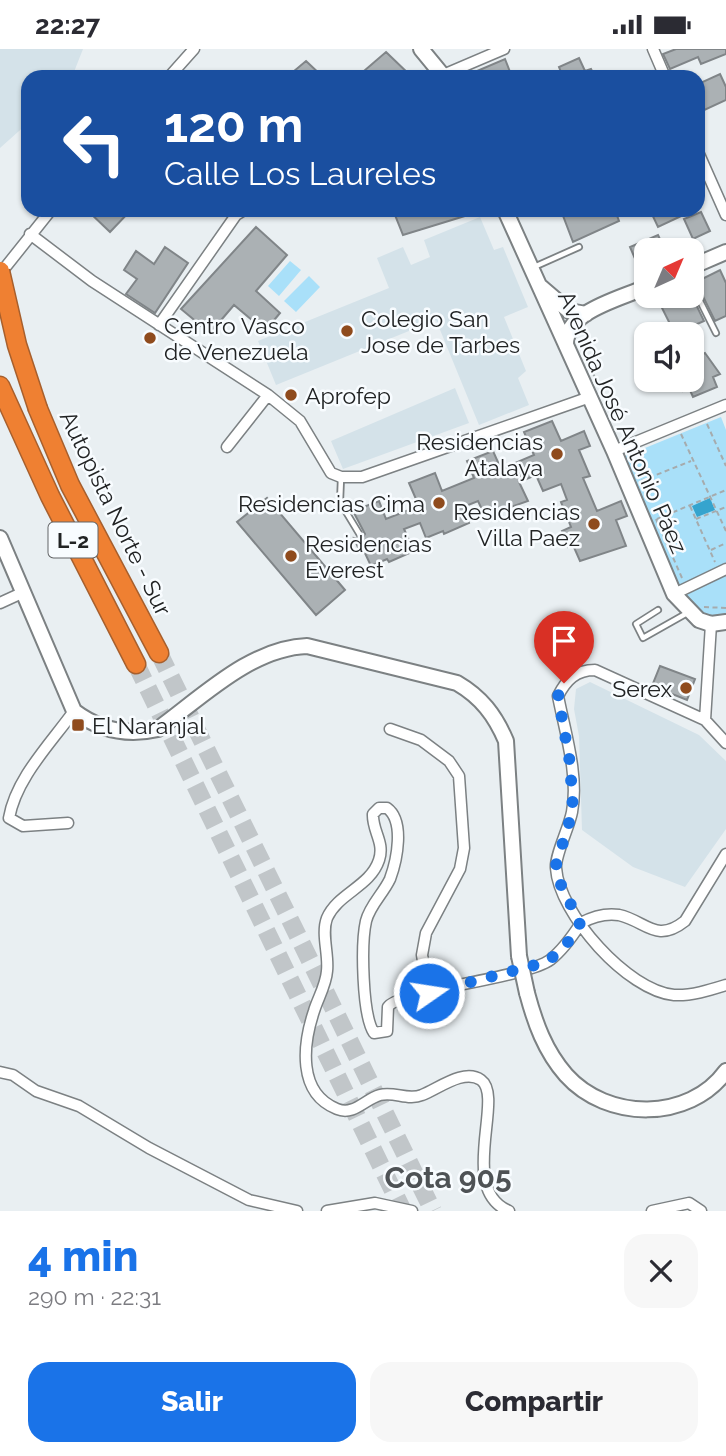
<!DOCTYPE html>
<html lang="es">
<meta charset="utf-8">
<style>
body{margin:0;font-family:Raleway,sans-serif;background:#f7f7f7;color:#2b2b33;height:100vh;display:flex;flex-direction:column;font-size:26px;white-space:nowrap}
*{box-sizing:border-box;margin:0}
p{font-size:23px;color:#7c7c81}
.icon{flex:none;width:38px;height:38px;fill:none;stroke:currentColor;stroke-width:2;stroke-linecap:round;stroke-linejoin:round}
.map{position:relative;height:1162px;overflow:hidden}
.panel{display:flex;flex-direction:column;background:#fff;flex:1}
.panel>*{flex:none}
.top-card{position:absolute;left:21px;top:21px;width:684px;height:147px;border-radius:21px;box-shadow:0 2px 5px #0004;background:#1a4fa0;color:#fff;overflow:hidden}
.needle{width:46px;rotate:44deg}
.buttons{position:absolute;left:634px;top:189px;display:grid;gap:14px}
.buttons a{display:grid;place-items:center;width:70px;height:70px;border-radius:14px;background:#fff;box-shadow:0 2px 5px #0004;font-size:35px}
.pin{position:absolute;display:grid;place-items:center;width:60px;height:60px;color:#fff;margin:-72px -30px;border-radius:50% 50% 50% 0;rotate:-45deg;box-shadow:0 0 7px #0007}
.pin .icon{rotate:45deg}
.me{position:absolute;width:77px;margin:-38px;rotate:77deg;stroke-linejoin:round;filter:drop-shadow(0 0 5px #0008)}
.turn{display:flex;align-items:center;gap:24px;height:147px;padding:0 28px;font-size:32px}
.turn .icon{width:91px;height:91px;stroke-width:2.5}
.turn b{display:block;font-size:49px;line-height:60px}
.round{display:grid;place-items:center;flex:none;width:74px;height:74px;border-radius:21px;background:#f7f7f7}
.overview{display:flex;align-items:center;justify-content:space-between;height:119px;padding:0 28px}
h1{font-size:42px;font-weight:800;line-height:52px;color:#1a73e8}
.primary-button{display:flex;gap:14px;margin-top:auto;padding:14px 28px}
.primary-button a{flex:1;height:80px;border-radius:21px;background:#1a73e8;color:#fff;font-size:28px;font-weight:800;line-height:80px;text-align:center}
.primary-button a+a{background:#f7f7f7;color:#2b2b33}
.status{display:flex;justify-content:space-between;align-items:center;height:49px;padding:0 35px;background:#fff;direction:ltr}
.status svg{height:19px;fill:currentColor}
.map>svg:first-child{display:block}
.built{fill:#d4e2e9}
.green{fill:#a9e0f9}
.water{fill:#35a4ce}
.building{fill:#abb1b4;stroke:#808588;stroke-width:2}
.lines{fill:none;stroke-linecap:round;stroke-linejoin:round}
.highway-tunnel{stroke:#c1c6c9;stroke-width:18;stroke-dasharray:18 9;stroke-linecap:butt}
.lane-casing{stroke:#7c8183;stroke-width:8}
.street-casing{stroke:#7c8183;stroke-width:13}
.secondary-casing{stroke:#7c8183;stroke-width:18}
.highway-casing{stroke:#a75f2d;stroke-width:21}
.path{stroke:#a6abad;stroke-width:2;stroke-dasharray:5 3.5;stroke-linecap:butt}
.lane{stroke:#fff;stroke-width:4.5}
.street{stroke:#fff;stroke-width:10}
.secondary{stroke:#fff;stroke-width:14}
.highway{stroke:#ef8032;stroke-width:18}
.secondary-bridge-casing{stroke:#7c8183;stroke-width:18;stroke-linecap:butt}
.highway-bridge-casing{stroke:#a75f2d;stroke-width:21;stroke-linecap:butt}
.secondary-bridge{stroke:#fff;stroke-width:14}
.highway-bridge{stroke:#ef8032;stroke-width:18}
.route{stroke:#1a73e8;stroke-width:12;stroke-dasharray:0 21.6}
.poi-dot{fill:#8f4b1d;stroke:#f8fcff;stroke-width:2.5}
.labels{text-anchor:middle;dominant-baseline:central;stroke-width:5;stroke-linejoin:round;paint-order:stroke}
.shield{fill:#f8fcff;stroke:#626466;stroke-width:2}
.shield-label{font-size:21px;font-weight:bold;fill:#212324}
.poi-label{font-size:23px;fill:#212324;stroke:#f8fcff;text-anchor:start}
.street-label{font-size:23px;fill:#212324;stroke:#f8fcff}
.district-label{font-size:30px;font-weight:bold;fill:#4e5255;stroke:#f8fcff}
</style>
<div class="status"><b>22:27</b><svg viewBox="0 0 49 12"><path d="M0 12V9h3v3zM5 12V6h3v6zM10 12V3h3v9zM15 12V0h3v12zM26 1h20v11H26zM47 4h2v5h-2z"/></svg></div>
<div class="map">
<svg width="726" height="1162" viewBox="0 0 726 1162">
<rect width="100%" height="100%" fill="#e9eff2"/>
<path class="built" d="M0,0H83L72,28H28V74L0,99Z
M480,168L494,201L503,198L528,258L504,268L526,322L518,329L529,356L479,376L436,271L276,336L258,292L389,239L377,209L403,198L411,216L430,208L424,191Z
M455,339L469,374L343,420L331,392Z
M590,633L699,686L726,712V780L685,838L633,818L582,781L579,687L574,660L576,640Z"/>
<path class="green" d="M290,212L301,221L279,247L268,237Z
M309,227L320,238L296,263L284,252Z
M721,368L726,381V573L690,563L618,410Z"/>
<path class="water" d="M710,449L715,461L697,468L692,457Z"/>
<path class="building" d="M676,0H726V5L701,15L698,8L670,20L663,5Z
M386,3L412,28H357Z
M579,9L585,22L591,20L595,28H563L559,18Z
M505,10L512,28H480L477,22Z
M306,12L323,28H287Z
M720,25L726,38V51L700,63L698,35Z
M87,161H131L110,183Z
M393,161H478V163L403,186Z
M570,161H615L619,172L573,193L562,164Z
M650,161H694L658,178Z
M701,163L710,182L693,190L684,170Z
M256,178L287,206L256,242L280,264L265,282L234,256L210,284L181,260Z
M658,186L665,201H646V216L639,219L630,198Z
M165,198L188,214L155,264L126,245L137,230L124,221L136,202L154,215Z
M720,221L726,234V267L715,272L696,233Z
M691,245L704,272L675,285L660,255L676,247Z
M705,304L720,325L713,328L717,338L693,348L689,339L683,342L677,331H691V310Z
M552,372L561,392L584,382L590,397L579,401L590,427L583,429L597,462L621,452L627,467L616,471L626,497L580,512L573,496L568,498L562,482L571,478L561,453L567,451L561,435L543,442L536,426L519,433L528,452L485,467L478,452L463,458L469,474L444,485L443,482L426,489L420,474L404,480L414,502L389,513L387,510L371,517L364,502L360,503L354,489L362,490L365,485L353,462L379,452L386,470L419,457L409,434L435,424L442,442L474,429L467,412L493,402L501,420L534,406L524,383Z
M267,449L345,541L316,566L237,473Z
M660,617L695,630L687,651L652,637Z"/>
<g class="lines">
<path class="highway-tunnel" d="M159,604L433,1162
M136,615L403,1162"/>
<g class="lane-casing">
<path id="lane" d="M534,218L579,198
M691,234L716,284
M341,429L340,453L360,486
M658,561L636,575L643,589L689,563"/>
</g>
<g class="street-casing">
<path id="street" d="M653,0L665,28
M443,26L504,0
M169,28L194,0
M698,103L726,166
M30,185L92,232L268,346L300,372L331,424L341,428H362L590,348
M0,225L51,161
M159,276L236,166L244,161
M227,398L268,346
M614,402L726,356
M674,545L726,520
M0,554L24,543
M705,671L711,575
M390,680L421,691L449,712L459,727L464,799L460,820L426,884L422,906L429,944
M726,694L705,671L595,621C576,621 566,631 558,647C565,683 579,727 572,763C569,779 555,806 556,819C559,865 628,942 674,946C691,947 710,941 726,936
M68,774L23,777L9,769C16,729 51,694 74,662
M581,874C592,868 605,864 619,866C646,872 656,895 685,872L726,805
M0,1023L13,1026L36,1042L79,1057L149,1099L249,1151L297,1162
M327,1162L375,1154L412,1162
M509,1162C457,1141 505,1048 481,1031C464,1019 438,1040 422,1046C408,1052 394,1042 380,1046C365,1050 354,1067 337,1060C297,1044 303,995 314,962C318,949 326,936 327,922C329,905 321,885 327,869C338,844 370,838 379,811C385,793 372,782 373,765L379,759H387C405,772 397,811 390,830C383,845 370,856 366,872C361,894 362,966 374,984L387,982L388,958C397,942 525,929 550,911C563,901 572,888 581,874
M652,1162L689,1154L701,1162"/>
</g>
<g class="secondary-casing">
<path id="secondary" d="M421,0L444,28
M505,161L614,402L674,545L699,571L711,575L726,573
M691,218L726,203
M541,238L569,262L586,265
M566,296C565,262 620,250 646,238
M0,489L74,662C99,681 128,687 158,680C202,648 251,599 307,597L457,634C481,648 495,666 506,692L519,907
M527,944C535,974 545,1002 566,1026C607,1072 689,1073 726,1022"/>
</g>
<g class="highway-casing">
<path id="highway" d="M0,337L50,447L136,615
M38,360L70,436L159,604"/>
</g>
<path class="path" d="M579,293L608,358
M707,375L726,417
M681,385L726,482
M641,432L691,412
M690,457L715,513
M656,470L682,529
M657,470L726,441
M696,470L726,458
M711,501L726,494
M704,558L726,559"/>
<use href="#lane" class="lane"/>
<use href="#street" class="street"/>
<use href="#secondary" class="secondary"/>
<use href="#highway" class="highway"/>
<g class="secondary-bridge-casing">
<path id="secondary-bridge" d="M519,907L527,944"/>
</g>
<g class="highway-bridge-casing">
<path id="highway-bridge" d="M0,222L17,296L38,360"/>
</g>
<use href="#secondary-bridge" class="secondary-bridge"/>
<use href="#highway-bridge" class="highway-bridge"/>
</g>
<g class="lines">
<path class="route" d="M429,944L547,913L566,896L580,874L558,830L556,816L573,761L570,714L558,647L564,634"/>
</g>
<g class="poi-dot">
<circle cx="347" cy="282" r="7"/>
<circle cx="150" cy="289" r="7"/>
<circle cx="291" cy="346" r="7"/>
<circle cx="557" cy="405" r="7"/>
<circle cx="439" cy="454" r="7"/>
<circle cx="594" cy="475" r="7"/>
<circle cx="291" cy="507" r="7"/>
<circle cx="686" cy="639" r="7"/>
<rect x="71" y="669" width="14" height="14" rx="3.5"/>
</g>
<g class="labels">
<rect class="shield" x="48.5" y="473.5" width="49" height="35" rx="5"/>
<g class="shield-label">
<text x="73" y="491">L-2</text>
</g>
<g class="poi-label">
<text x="361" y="269">Colegio San<tspan x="361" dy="26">Jose de Tarbes</tspan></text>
<text x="164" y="276">Centro Vasco<tspan x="164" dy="26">de Venezuela</tspan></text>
<text x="305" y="346">Aprofep</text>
<text x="543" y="392" text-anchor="end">Residencias<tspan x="543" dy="26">Atalaya</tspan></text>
<text x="425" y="454" text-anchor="end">Residencias Cima</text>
<text x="580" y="462" text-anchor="end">Residencias<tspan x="580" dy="26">Villa Paez</tspan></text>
<text x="305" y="494">Residencias<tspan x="305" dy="26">Everest</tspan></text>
<text x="672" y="639" text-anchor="end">Serex</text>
<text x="92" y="676">El Naranjal</text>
</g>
<g class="street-label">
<text transform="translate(623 373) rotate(66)">Avenida José Antonio Páez</text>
<text transform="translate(116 464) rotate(64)">Autopista Norte - Sur</text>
</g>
<g class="district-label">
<text x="448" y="1128">Cota 905</text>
</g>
</g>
</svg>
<div class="buttons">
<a><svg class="needle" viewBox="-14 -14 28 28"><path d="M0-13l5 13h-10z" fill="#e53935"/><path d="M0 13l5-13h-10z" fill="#7c7c81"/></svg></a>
<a><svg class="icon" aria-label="sound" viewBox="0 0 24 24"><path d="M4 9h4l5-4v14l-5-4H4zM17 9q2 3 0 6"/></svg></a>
</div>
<div class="pin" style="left:564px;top:634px;background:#d93025"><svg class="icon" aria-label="arrive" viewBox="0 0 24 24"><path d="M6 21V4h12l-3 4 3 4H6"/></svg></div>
<svg class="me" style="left:429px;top:944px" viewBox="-20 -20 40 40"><circle r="17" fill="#1a73e8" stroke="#fff" stroke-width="3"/><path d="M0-11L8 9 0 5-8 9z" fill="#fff"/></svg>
<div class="top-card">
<div class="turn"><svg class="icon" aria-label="left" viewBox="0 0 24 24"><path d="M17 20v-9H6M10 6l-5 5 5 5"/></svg><div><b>120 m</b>Calle Los Laureles</div></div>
</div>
</div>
<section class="panel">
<div class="overview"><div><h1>4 min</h1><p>290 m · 22:31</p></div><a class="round"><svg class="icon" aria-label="close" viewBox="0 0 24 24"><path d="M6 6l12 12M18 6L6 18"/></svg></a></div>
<div class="primary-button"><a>Salir</a><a>Compartir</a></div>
</section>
